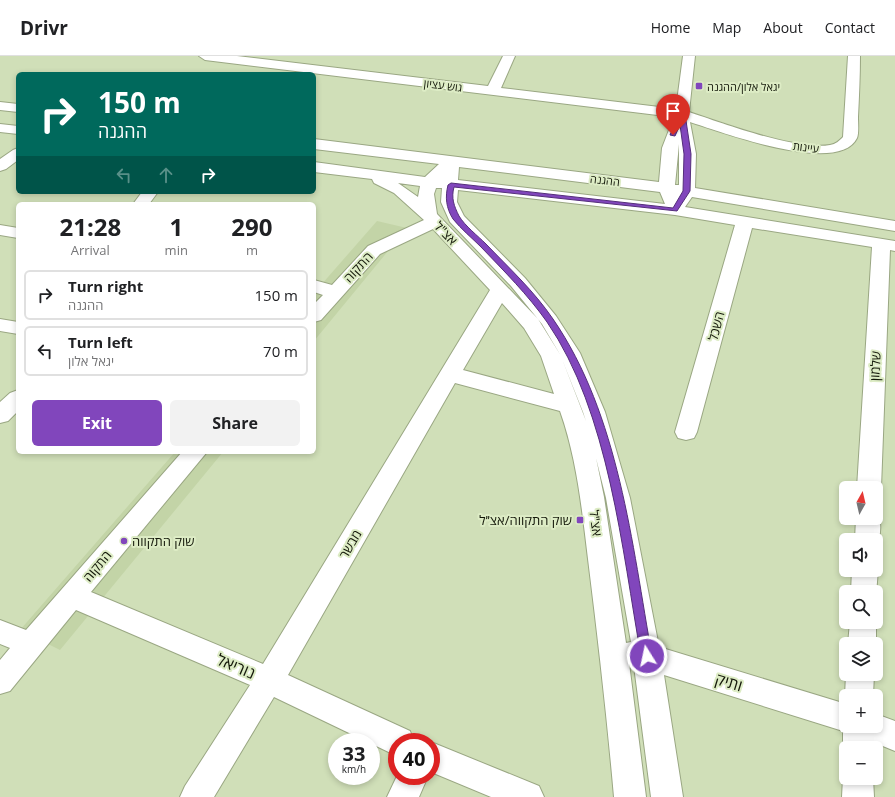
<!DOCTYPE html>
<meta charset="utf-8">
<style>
body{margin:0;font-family:"Open Sans",Heebo,sans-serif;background:#f2f2f2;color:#202124;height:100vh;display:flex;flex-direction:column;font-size:15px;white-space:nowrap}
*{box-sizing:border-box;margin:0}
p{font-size:13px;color:#757577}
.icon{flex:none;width:22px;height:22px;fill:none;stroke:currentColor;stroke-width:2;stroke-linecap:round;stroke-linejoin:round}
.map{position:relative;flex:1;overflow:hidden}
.side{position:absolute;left:16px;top:146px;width:300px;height:252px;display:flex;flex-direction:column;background:#fff;border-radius:6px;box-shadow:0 2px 6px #0003}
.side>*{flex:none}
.top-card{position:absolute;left:16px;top:16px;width:300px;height:122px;border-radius:6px;box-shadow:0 2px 6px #0003;background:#00695c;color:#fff;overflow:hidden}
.needle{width:26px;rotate:8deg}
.controls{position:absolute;left:839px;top:425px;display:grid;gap:8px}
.controls a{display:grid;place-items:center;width:44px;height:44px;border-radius:6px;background:#fff;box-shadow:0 2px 6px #0003;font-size:20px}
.speed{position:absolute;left:328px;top:677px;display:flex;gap:8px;font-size:20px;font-weight:700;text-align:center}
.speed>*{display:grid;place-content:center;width:52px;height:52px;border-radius:50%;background:#fff;box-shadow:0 2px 6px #0003;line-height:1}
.speed small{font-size:10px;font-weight:400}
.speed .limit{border:6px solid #d22;background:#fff;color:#111}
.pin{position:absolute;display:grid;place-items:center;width:34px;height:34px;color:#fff;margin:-41px -17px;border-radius:50% 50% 50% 0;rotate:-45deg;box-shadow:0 0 4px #0007}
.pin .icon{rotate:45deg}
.me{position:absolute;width:44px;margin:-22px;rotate:350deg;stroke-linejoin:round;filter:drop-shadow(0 0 3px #0008)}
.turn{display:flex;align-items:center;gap:14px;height:84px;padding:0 16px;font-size:18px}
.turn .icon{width:52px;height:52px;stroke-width:2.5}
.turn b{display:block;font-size:28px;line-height:34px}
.lanes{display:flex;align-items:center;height:38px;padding:0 16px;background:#0003;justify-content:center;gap:20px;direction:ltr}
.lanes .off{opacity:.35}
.eta{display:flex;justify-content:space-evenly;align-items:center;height:68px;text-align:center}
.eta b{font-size:24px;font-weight:700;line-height:28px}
.button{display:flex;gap:8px;margin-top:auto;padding:8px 16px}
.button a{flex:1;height:46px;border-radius:6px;background:#8146bc;color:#fff;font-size:16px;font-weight:700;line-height:46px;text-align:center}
.button a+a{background:#f2f2f2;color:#202124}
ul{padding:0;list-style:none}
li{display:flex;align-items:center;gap:12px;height:50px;margin:0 8px 6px;padding:0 8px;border:2px solid #e0e0e0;border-radius:6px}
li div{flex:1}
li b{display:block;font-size:15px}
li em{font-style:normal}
header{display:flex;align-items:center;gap:24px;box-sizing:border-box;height:56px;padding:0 20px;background:#fff;border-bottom:1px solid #e0e0e0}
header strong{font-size:19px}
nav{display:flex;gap:22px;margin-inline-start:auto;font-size:14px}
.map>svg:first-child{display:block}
.built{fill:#c3d4a7}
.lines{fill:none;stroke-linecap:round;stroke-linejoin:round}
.minor-casing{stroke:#9aa783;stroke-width:2}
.minor{fill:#fff;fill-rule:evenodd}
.route{fill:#8146bc;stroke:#542e7a}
.poi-dot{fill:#8146bc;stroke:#ddecc5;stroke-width:1.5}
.labels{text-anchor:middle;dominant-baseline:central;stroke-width:4;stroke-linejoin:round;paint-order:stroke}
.far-street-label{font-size:11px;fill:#131709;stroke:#ddecc5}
.far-poi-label{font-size:11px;fill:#131709;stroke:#ddecc5;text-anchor:start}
.street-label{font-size:13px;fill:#131709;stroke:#ddecc5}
.poi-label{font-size:13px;fill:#131709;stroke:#ddecc5;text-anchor:end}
.near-street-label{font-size:16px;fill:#131709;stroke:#ddecc5}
</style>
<header>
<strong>Drivr</strong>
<nav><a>Home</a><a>Map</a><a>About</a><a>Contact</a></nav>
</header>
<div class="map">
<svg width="895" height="741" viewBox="0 0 895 741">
<rect width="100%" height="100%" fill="#d0dfb8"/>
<path class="built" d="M377,165L407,172L314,285V237Z
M175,396H223L60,594L20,574Z"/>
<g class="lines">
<g class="minor-casing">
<path id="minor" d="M199,0H237L488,30L503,0H515L501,32L676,53L683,0H695L689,56C722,67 797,95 830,89C836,88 839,85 843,81L848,0H860C860,20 859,41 858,61C858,67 859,77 857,82C839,120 721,76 690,66L696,98L695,132L895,165V175L692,141L685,151L895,185V195L890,194L881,432L877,439L876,432H857L872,191L752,172L697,376L694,382L686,384L678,382L675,376L735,169L675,159L458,134L457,146L464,160L525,222L556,260L580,297L605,356L630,442L659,591L846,648V670H876V658L895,665V695L873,686V692H846V699L843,692V675L664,619L683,741H651L634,610L629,607L646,741H614C607,662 598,583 588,503C582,454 577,403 560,355L455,327L288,619L410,675L414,686H397V700L274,641L214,741H180L185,730L250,629L76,554L10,635L0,638V604L10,592L0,588V564L26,574L182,396H207L91,536L263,608L490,234L433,173L380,198L321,264L314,266V248L323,239L314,236V224L332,229L368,190L424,164L394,137L374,127L372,123L314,116V106L425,121L439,108L314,93V83L659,126L662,92L674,61L205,4ZM679,88V129H675ZM459,111L660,136L665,148L458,124ZM398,127L420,130L418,141ZM436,132H442L441,146L450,166L511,230L542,268L561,300L538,263L437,158L434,138ZM502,247L524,272L541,300L554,338L463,314ZM562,303L583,356L586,365ZM596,402L606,442L631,586L626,587L604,441Z
M0,46L18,48V56L0,54Z
M0,68L18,70V78L0,76Z
M18,92V104L6,113L0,115V103L13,94Z
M142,136H158L149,148H133Z
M0,169L18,172V182L0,179Z
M0,263L18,266V278L0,275Z
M18,334V355L8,365L0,367V346L10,337Z
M877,455C882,466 881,480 876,491V484H855L856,462H876Z
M876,510L878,514L876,538V536H851L852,514H876Z
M876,565V588H848L850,566Z
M846,618H874L873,640H846V643L845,640Z
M431,686L539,730L544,741H491L431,716Z
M846,714V722H873L874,741H842L843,722Z
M397,720H428L419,741H387Z"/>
</g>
<use href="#minor" class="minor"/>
</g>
<path class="route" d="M682,56L685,58L691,98L690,135L677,155L454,131C451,142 454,150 459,160C465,170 478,180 486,188C509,212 534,235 553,263C619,359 632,488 652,600L651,604L647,606L643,604L641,600C622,494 609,356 547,266C528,239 504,215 481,191C472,182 461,173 453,163C446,152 445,141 448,129L451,127L673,152L683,135L684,98L680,69L675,80L670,79L679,58Z"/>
<g class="poi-dot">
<rect x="695" y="26" width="8" height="8" rx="2"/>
<rect x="576" y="460" width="8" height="8" rx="2"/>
<circle cx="124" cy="485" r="4"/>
</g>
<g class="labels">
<g class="far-street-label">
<text transform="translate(443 29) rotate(7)">גוש עציון</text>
<text transform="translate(806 91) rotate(7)">עיינות</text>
<text transform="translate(605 124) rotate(7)">ההגנה</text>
</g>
<g class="far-poi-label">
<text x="707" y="30">יגאל אלון/ההגנה</text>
</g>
<g class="street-label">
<text transform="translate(446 177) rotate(46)">אצ"ל</text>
<text transform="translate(358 211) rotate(-47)">התקוה</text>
<text transform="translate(716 270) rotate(-75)">השכל</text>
<text transform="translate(875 310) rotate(-87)">שלמון</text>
<text transform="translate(596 467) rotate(82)">אצ"ל</text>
<text transform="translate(350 488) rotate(-60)">מבשר</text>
<text transform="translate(97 510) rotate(-50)">התקוה</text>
</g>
<g class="poi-label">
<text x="572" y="464">שוק התקווה/אצ״ל</text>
<text x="132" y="485" text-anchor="start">שוק התקווה</text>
</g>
<g class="near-street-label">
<text transform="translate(236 610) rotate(23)">נוריאל</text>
<text transform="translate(729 626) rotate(17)">ותיק</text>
</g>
</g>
</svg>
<div class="controls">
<a><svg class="needle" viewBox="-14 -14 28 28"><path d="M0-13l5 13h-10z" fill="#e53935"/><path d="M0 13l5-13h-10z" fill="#757577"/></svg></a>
<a><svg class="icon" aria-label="sound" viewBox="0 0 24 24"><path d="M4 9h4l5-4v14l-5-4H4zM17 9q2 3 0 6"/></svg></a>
<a><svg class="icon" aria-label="search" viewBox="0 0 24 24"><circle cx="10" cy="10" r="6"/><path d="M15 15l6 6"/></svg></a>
<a><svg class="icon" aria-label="layers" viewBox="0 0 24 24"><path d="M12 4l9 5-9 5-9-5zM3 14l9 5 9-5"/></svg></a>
<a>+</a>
<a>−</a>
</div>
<div class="speed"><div>33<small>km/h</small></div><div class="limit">40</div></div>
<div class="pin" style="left:673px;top:79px;background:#d93025"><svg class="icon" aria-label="arrive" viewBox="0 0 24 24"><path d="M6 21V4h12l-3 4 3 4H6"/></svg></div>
<svg class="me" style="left:647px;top:600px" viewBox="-20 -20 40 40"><circle r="17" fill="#8146bc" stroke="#fff" stroke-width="3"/><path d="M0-11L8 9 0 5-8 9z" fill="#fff"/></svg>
<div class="top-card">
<div class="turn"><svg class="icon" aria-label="right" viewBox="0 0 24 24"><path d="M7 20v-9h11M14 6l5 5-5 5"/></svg><div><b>150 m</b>ההגנה</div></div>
<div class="lanes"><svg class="icon off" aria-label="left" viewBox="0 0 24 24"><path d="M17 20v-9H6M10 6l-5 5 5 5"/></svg><svg class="icon off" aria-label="ahead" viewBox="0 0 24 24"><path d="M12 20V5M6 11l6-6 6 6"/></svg><svg class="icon" aria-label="right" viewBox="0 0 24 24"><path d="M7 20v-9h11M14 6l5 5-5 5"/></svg></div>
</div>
<section class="side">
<div class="eta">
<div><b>21:28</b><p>Arrival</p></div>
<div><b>1</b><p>min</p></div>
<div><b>290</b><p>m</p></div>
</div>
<ul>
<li><svg class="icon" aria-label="right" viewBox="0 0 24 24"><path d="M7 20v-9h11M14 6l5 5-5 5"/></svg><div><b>Turn right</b><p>ההגנה</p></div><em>150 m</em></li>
<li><svg class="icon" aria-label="left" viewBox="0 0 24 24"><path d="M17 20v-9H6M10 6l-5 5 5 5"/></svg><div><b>Turn left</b><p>יגאל אלון</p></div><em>70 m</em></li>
</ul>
<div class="button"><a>Exit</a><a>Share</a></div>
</section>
</div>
